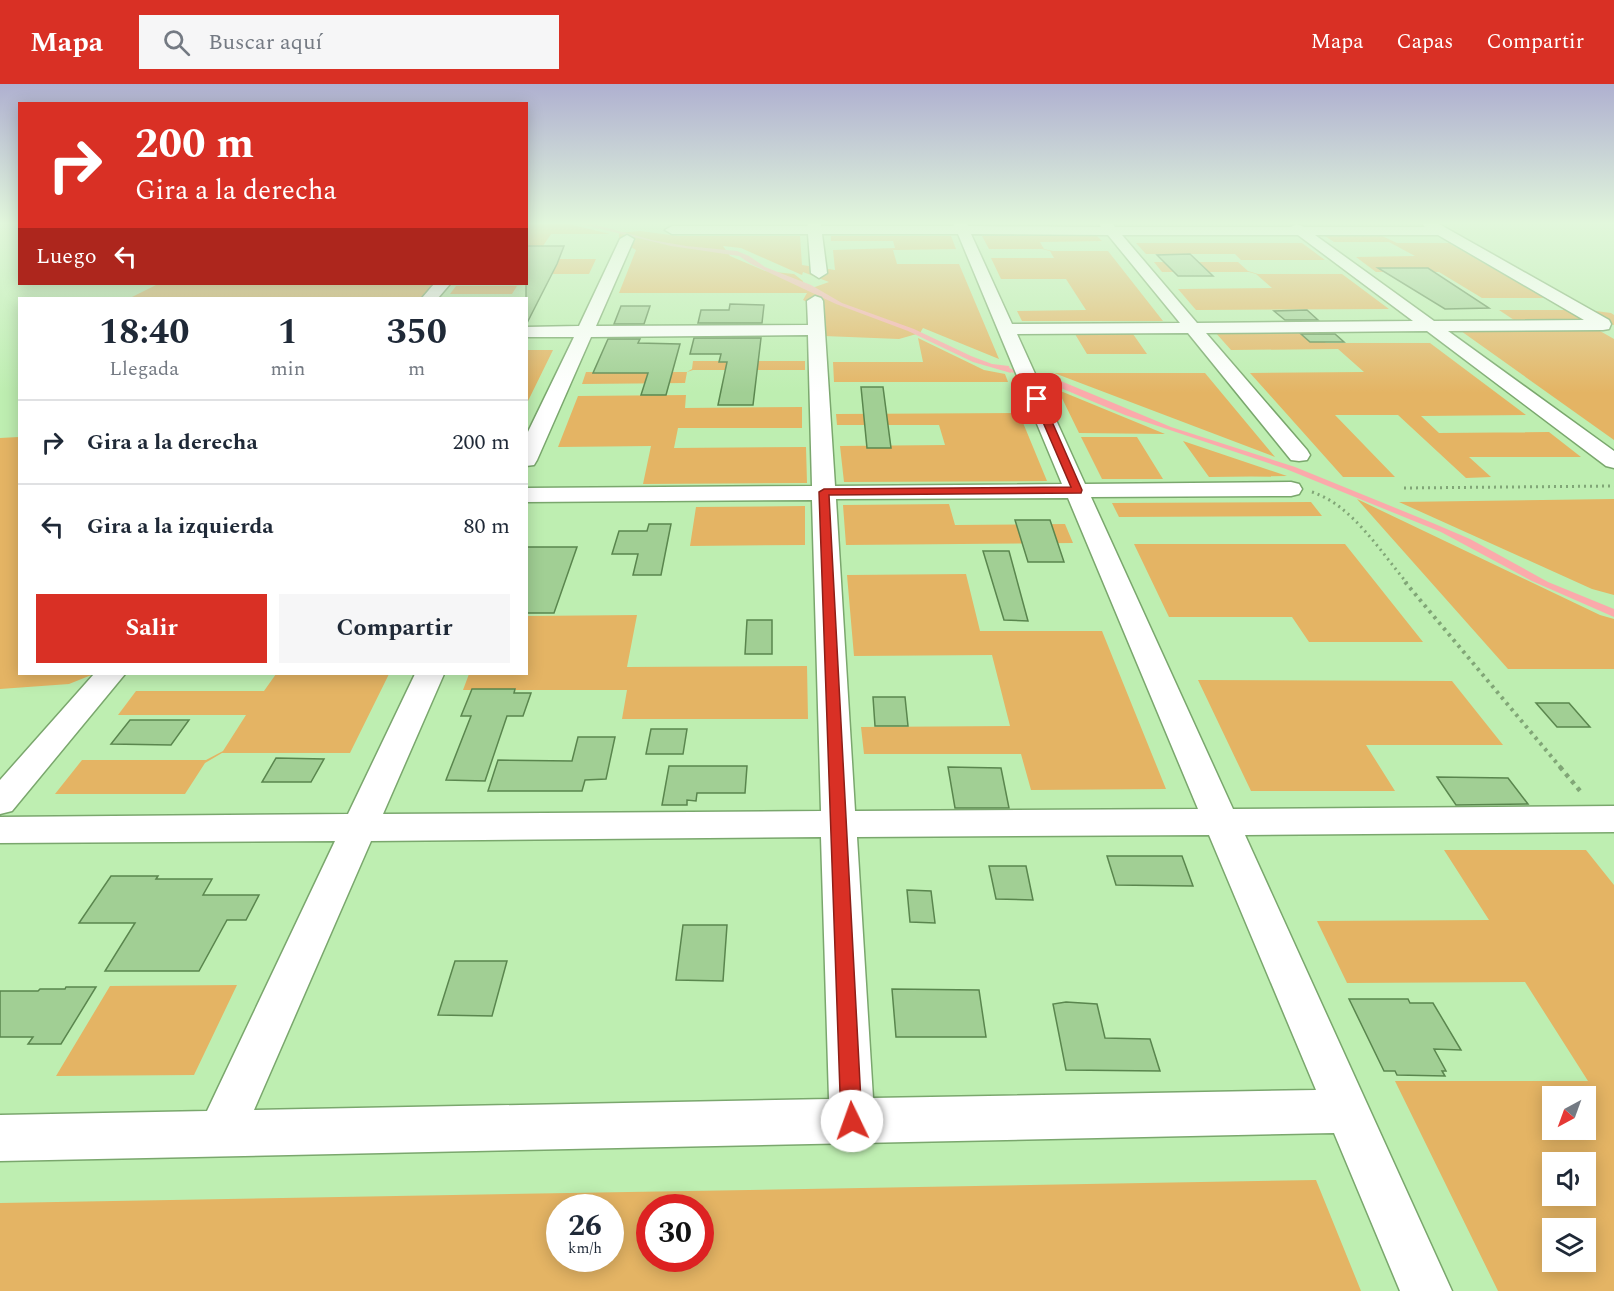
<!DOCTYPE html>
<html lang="es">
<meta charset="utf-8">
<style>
body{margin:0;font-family:Spectral,serif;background:#f6f6f7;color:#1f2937;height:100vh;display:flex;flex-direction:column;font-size:22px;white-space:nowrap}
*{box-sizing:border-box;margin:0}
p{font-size:20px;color:#747a83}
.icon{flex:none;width:33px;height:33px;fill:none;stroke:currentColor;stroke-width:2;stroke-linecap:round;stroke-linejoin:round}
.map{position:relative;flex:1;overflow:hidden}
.details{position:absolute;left:18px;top:213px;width:510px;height:378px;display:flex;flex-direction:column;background:#fff;border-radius:0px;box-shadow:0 3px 15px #0003}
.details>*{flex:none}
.hud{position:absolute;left:18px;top:18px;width:510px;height:183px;border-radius:0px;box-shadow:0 3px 15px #0003;background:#d93025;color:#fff;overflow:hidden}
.needle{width:39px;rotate:221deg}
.tools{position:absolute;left:1542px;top:1002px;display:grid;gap:12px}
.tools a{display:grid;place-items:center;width:54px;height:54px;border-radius:0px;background:#fff;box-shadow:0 3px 15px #0003;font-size:30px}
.speed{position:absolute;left:546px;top:1110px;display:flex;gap:12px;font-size:30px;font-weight:700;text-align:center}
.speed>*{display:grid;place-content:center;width:78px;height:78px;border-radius:50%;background:#fff;box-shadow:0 3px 15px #0003;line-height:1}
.speed small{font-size:15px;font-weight:400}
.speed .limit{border:9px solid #d22;background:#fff;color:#111}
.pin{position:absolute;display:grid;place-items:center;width:51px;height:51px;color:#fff;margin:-26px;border-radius:12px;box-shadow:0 3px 9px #0006}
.me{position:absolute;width:66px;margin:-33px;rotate:357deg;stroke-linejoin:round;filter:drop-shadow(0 0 4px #0008)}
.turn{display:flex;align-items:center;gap:21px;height:126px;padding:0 18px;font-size:27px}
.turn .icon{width:78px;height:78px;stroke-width:2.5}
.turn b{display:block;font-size:42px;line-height:51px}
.then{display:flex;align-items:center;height:57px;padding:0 18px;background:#0003;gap:12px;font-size:22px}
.eta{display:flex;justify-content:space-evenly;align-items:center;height:102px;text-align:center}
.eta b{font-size:36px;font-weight:700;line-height:42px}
.button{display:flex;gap:12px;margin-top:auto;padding:12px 18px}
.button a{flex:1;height:69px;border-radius:0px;background:#d93025;color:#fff;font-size:24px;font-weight:700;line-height:69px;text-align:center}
.button a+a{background:#f6f6f7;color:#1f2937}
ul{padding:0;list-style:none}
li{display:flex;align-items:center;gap:18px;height:84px;padding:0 18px;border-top:2px solid #e0e1e3}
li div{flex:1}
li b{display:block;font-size:22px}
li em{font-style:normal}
header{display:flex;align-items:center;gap:36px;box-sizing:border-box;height:84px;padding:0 30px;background:#d93025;color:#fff}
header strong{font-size:28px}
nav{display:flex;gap:33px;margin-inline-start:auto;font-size:21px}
.search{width:420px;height:54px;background:#f6f6f7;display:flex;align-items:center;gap:15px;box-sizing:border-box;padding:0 21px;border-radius:0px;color:#747a83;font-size:22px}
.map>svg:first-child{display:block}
.green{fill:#e4b464;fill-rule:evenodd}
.water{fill:#fbaaab}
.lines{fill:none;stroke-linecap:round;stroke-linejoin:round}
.stream{fill:#fbaaab;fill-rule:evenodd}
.building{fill:#a1cf94;stroke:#5a864e;stroke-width:1.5}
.minor-casing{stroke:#7aa76d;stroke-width:3}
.path-far2{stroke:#81a677;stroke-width:3;stroke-dasharray:2 4;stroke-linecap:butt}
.path-far1{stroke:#81a677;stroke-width:4;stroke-dasharray:3 4.5;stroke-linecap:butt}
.path{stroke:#81a677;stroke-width:4.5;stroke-dasharray:4 5;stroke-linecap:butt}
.minor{fill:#fff;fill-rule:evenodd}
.route{fill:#d93025;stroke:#8d1f18;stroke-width:1.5}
</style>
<header>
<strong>Mapa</strong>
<div class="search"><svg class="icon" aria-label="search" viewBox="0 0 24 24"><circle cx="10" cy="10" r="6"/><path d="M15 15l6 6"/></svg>Buscar aquí</div>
<nav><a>Mapa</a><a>Capas</a><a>Compartir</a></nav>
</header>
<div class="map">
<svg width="1614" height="1207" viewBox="0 0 1614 1207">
<rect width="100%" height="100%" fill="#beeeb1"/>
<path class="green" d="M526,140H569L610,150H551L541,165H527Z
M640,147L678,152H800L802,181L835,186L833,166L895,164L893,157H831V152H951L956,165L893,166L897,180H959L999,275L923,244L920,249L899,255L824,252L823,225L803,216L807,209H619L636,166L619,156V149ZM723,162L741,164L802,191L803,188L829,198L812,204L809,207L803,204V197L794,190L765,187L730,172Z
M1380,151L1397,159H1449L1544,214H1482L1439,188H1376L1356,173L1415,172L1389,158H1334L1325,152Z
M982,152H1097L1102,157L1040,158L1044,165L1053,167H1108L1163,237H1022L1017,227L1086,226L1066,195H1001L991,174H1054L1050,167L1042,165H989Z
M1136,159H1302L1325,176H1241L1235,170H1146Z
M526,175H596L589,190H530Z
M1154,178H1238L1248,187L1258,190H1342L1389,225L1196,226L1178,205L1272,204L1256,190L1249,188H1162Z
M158,200H432L439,203L437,211L433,214H130Z
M456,202H517L512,210H450Z
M1566,223L1611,229L1614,231V241L1579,236H1514L1499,226H1563Z
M1461,247H1600L1614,255V356Z
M1215,248H1313L1326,259H1430L1526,331L1421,332L1439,349L1549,348L1581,373H1469L1491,393L1466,394L1398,331H1335L1395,393H1343L1250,289L1364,288L1338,265L1231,266Z
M1075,250H1133L1147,270H1087Z
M918,254L984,286L1005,290L1008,298H834L833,278H923Z
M527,266H553L528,317H526Z
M693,277H805V286H693L687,288L685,299L582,300L586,288H687L692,285Z
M1054,289H1205L1275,373Z
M1058,306L1165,350L1079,349Z
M686,311L685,324L802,323V344H678L674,364L806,363L807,399L643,400L651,362L558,363L578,312Z
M1019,329L1047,397L844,398L840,362L945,361L939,341H837L836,330Z
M19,353L20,590H94L69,600L0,605V354Z
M1081,353H1137L1163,395H1102Z
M1183,357L1287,392L1209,393Z
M1357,415L1600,531L1614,535V585H1508Z
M1614,415V511L1592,505L1399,418Z
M1311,418L1322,432L1119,433L1112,419Z
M949,420L955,441L1065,440L1073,459L846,461L843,421Z
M805,422V461L690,462L696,423Z
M1134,460H1345L1423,558H1309L1292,533H1169Z
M966,490L980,547H1102L1166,705L1031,706L1021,670H864L861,643L1010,642L992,571L854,572L847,491Z
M637,531L627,583L807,582L808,635H622L627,606H463L469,590H526L527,532Z
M276,590H389L350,669H222L205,679L185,710H55L82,676H206L223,667L246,631H118L136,607H264Z
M1198,596L1452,597L1503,661H1366L1395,707H1251Z
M1444,766H1586L1614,801V1207H1498L1395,997H1588L1525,898L1347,899L1317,837L1489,836ZM1552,1012H1586V1046H1552ZM1552,1078H1586V1112H1552ZM1552,1144H1586V1178H1552Z
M237,901L194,991L56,992L110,902Z
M1316,1096L1361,1207H0V1119ZM560,1124H610V1174H560ZM650,1124H700V1174H650Z"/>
<path class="water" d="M580,140H593L652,156L686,162L737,167L749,172L765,183L811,201L842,219L914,245L971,272L992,280L1009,282L1011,289L973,278L908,247L836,220L751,180L739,172L671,162Z
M1044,290L1171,343L1295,383L1435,440L1470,455L1548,498L1614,525V533L1532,497L1441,448L1286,385L1125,331L1044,297Z"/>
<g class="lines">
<path class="stream" d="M1001,282L1055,296L1056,297L1053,299L999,285L998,284Z"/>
</g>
<path class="building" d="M526,162H564L557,180L526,241Z
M1190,170L1213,192H1178L1157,171Z
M1378,184H1428L1489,224L1445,225Z
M730,220L764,221L762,239H698L701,226H729Z
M621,222H650L644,240H614Z
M1307,226L1318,236H1285L1274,227Z
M1301,250H1335L1344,258H1310Z
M694,254H761L753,321H718L727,278H719L721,270H690Z
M608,255H640L638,259L680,260L666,311H641L648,289H593Z
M861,303H883L891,364H867Z
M1015,436H1050L1064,478H1028Z
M649,440H671L661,491H633L638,470H612L619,447H647Z
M526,463H577L554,529H526Z
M983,467H1009L1028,537L1004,536Z
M747,536H772V570H745Z
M472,605H515L514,609H531L523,632H507L485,697L446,696L471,632H461Z
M873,613H905L908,642H875Z
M1536,619H1569L1590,643H1557Z
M130,636H189L171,661L111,660Z
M651,645H687L683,670H646Z
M578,653H615L606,695L585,696L582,707H488L498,676L572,677Z
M276,674L324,675L311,698H262Z
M669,682H747L745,709H697L696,717L687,716V721H662Z
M948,683L1001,684L1009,724H955Z
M1437,693L1508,694L1528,720L1456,721Z
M1107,772H1182L1193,802L1116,801Z
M989,782H1026L1033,816L996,815Z
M111,792H158L156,795H212L203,811H259L246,836H227L199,887H105L135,839H79Z
M907,806L931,807L935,839L910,838Z
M683,841H727L723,897L676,896Z
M455,877H507L492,932L438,931Z
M66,903H96L61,960H28L33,953H0V907H38L40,905H65Z
M892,905L979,906L986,953H896Z
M1349,915H1408L1410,919H1433L1461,966L1434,965L1446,987H1442L1445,992L1397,991L1395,987H1384Z
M1066,918L1097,920L1105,954L1150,955L1160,987L1066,986L1053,920Z"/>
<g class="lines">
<g class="minor-casing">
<path id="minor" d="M807,140H821V142H954L953,140H967L968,142L1101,143L1099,140H1113L1115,143H1291L1297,140L1304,143H1425L1422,140H1439L1609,236L1611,240L1609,245L1603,246L1448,247L1614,367V384L1606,382L1427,247L1206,249L1307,366L1310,371L1307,376L1299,377L1291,376L1188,249L1017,250L1085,400L1291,398L1299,400L1302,405L1299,410L1291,412L1091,413L1233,725L1614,722V748L1245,751L1452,1207H1400L1334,1049L0,1077V1031L207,1027L335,757L0,759V733L348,730L415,590H444L383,730L821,727L812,416L526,418V404L812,402L808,251L591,253L537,376L534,381L526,382V352L574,253H526V243L579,242L620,155L627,151L634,155L596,242L808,241L807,217L815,212L821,214L823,217L835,402L1062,400L958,150H822L827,189L819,194L811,189L808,150H672L665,146L672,142H808ZM971,150L1108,151L1180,239L1012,240ZM1122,151H1298L1413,237L1197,239ZM1315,151H1438L1584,236L1434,237ZM1068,414L1198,725L855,727L836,415ZM1209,751L1316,1006L873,1014L857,753ZM821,753L829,1015L254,1026L371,757Z
M434,200H450L438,214H422Z
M94,590H125L12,727L0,730V696Z"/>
</g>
<path class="path-far2" d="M1404,404L1614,402
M1312,408C1352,421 1380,467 1407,499"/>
<path class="path-far1" d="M1405,498L1561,684"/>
<path class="path" d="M1560,683L1581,708"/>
<use href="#minor" class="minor"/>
</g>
<linearGradient id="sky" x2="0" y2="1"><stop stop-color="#afb0d0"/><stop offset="0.45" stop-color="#e2f7dc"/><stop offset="1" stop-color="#e2f7dc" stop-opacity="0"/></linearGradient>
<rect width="1614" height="309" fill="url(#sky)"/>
<path class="route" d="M1034,313L1042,315L1082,406L1081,409L829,411L862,1037L859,1044L852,1047L845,1044L841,1037L819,408L824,405L1071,403L1033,315Z"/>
</svg>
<div class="tools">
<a><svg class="needle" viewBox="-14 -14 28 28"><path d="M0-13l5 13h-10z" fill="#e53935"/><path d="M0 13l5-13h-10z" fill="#747a83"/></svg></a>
<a><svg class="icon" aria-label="sound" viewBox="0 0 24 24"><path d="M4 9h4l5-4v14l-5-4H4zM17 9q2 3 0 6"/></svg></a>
<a><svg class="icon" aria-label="layers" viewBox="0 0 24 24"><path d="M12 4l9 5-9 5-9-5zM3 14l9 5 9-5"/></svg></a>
</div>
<div class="speed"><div>26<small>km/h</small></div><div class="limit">30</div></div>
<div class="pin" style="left:1037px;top:315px;background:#d93025"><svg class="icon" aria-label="arrive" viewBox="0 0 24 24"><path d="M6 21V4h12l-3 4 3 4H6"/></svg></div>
<svg class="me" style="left:852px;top:1037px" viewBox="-20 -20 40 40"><circle r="19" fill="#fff"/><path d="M0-13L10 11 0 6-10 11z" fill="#d93025"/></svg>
<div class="hud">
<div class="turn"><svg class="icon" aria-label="right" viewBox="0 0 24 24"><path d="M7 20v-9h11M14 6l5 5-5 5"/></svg><div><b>200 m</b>Gira a la derecha</div></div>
<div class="then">Luego<svg class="icon" aria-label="left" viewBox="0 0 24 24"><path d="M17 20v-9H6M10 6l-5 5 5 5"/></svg></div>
</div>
<section class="details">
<div class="eta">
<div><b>18:40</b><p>Llegada</p></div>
<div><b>1</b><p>min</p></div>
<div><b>350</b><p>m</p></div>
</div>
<ul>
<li><svg class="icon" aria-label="right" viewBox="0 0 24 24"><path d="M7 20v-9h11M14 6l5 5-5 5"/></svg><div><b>Gira a la derecha</b></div><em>200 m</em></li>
<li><svg class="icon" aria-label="left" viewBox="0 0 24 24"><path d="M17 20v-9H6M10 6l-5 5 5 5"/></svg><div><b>Gira a la izquierda</b></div><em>80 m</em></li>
</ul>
<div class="button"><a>Salir</a><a>Compartir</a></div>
</section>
</div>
